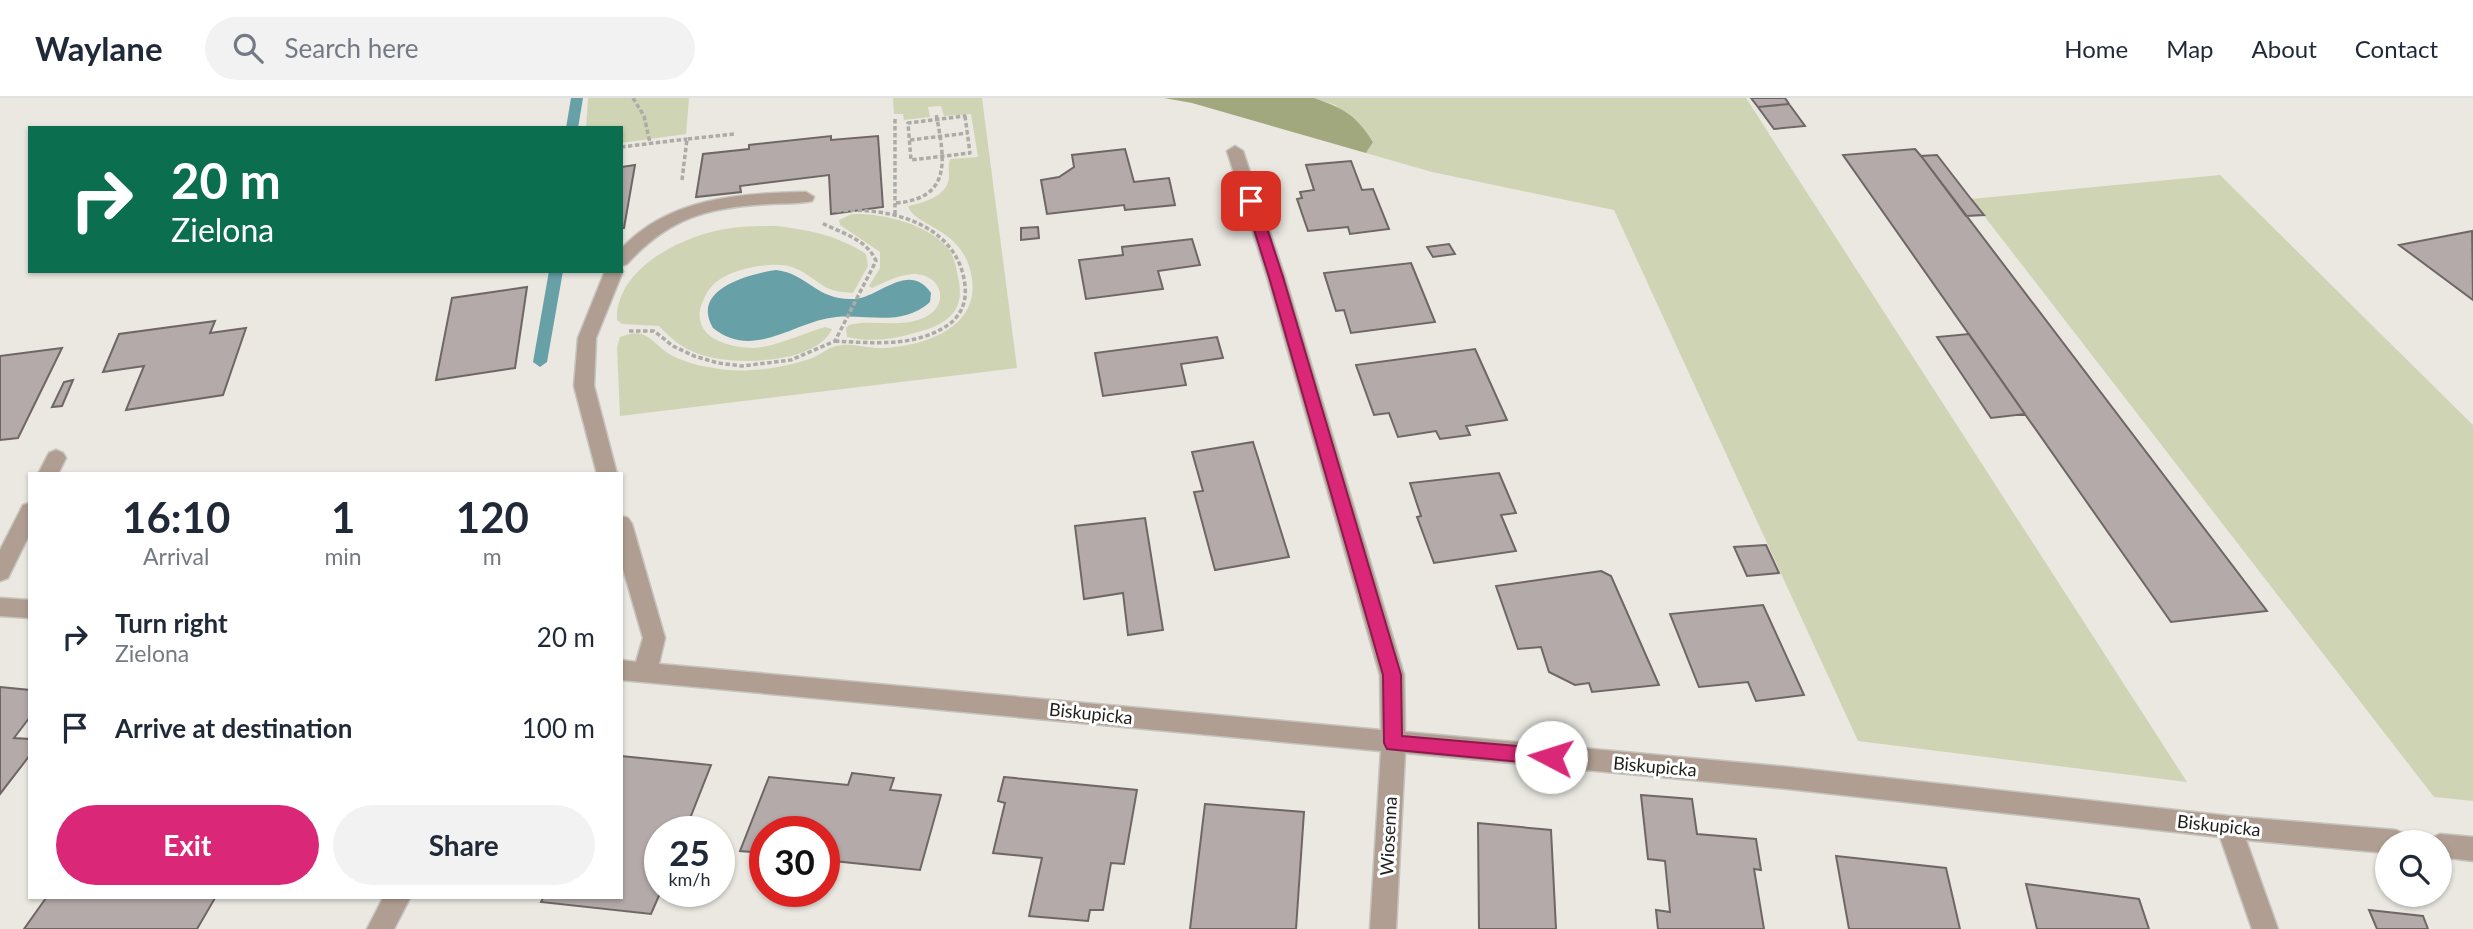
<!DOCTYPE html>
<style>
body{margin:0;font-family:Lato,sans-serif;background:#f2f2f3;color:#1f2937;height:100vh;display:flex;flex-direction:column;font-size:26px;white-space:nowrap}
*{box-sizing:border-box;margin:0}
p{font-size:23px;color:#747a83}
.icon{flex:none;width:38px;height:38px;fill:none;stroke:currentColor;stroke-width:2;stroke-linecap:round;stroke-linejoin:round}
.map{position:relative;flex:1;overflow:hidden}
.sheet{position:absolute;left:28px;top:374px;width:595px;height:427px;display:flex;flex-direction:column;background:#fff;border-radius:0px;box-shadow:0 2px 5px #0004}
.sheet>*{flex:none}
.banner{position:absolute;left:28px;top:28px;width:595px;height:147px;border-radius:0px;box-shadow:0 2px 5px #0004;background:#0b6e4f;color:#fff;overflow:hidden}
.tools{position:absolute;left:2375px;top:732px;display:grid;gap:14px}
.tools a{display:grid;place-items:center;width:77px;height:77px;border-radius:50%;background:#fff;box-shadow:0 2px 5px #0004;font-size:35px}
.speed{position:absolute;left:644px;top:718px;display:flex;gap:14px;font-size:35px;font-weight:700;text-align:center}
.speed>*{display:grid;place-content:center;width:91px;height:91px;border-radius:50%;background:#fff;box-shadow:0 2px 5px #0004;line-height:1}
.speed small{font-size:18px;font-weight:400}
.speed .limit{border:10px solid #d22;background:#fff;color:#111}
.pin{position:absolute;display:grid;place-items:center;width:60px;height:60px;color:#fff;margin:-30px;border-radius:14px;box-shadow:0 4px 10px #0006}
.me{position:absolute;width:77px;margin:-38px;rotate:275deg;stroke-linejoin:round;filter:drop-shadow(0 0 5px #0008)}
.turn{display:flex;align-items:center;gap:24px;height:147px;padding:0 28px;font-size:32px}
.turn .icon{width:91px;height:91px;stroke-width:2.5}
.turn b{display:block;font-size:49px;line-height:60px}
.eta{display:flex;justify-content:space-evenly;align-items:center;height:119px;text-align:center}
.eta b{font-size:42px;font-weight:700;line-height:49px}
.primary-button{display:flex;gap:14px;margin-top:auto;padding:14px 28px}
.primary-button a{flex:1;height:80px;border-radius:42px;background:#db2777;color:#fff;font-size:28px;font-weight:700;line-height:80px;text-align:center}
.primary-button a+a{background:#f2f2f3;color:#1f2937}
ul{padding:0;list-style:none}
li{display:flex;align-items:center;gap:21px;height:91px;padding:0 28px}
li div{flex:1}
li b{display:block;font-size:26px}
li em{font-style:normal}
header{display:flex;align-items:center;gap:42px;box-sizing:border-box;height:98px;padding:0 35px;background:#fff;border-bottom:2px solid #e0e1e3}
header strong{font-size:33px}
nav{display:flex;gap:38px;margin-inline-start:auto;font-size:24px}
.search{width:490px;height:63px;background:#f2f2f3;display:flex;align-items:center;gap:18px;box-sizing:border-box;padding:0 24px;border-radius:38px;color:#747a83;font-size:26px}
.map>svg:first-child{display:block}
.green{fill:#cfd5b4}
.forest{fill:#a1a87d}
.water{fill:#68a0a8}
.lines{fill:none;stroke-linecap:round;stroke-linejoin:round}
.stream{fill:#68a0a8;fill-rule:evenodd}
.building{fill:#b3aaa9;stroke:#6f6766;stroke-width:2}
.minor-casing{stroke:#c6c4be;stroke-width:3}
.path{stroke:#acaba5;stroke-width:3.5;stroke-dasharray:4.5 2.5;stroke-linecap:butt}
.minor{fill:#b09e92;fill-rule:evenodd}
.route{fill:#db2777;stroke:#8e194d;stroke-width:2}
.labels{text-anchor:middle;dominant-baseline:central;stroke-width:6;stroke-linejoin:round;paint-order:stroke}
.street-label{font-size:18px;fill:#20201d;stroke:#fff}
</style>
<header>
<strong>Waylane</strong>
<div class="search"><svg class="icon" aria-label="search" viewBox="0 0 24 24"><circle cx="10" cy="10" r="6"/><path d="M15 15l6 6"/></svg>Search here</div>
<nav><a>Home</a><a>Map</a><a>About</a><a>Contact</a></nav>
</header>
<div class="map">
<svg width="2473" height="831" viewBox="0 0 2473 831">
<rect width="100%" height="100%" fill="#eae8e1"/>
<path class="green" d="M588,0H689L686,36L621,45V30H586Z
M893,0H982L1017,270L620,318L617,249L620,239C627,237 634,234 641,236C651,238 661,252 671,257C687,266 710,270 728,272C754,274 787,269 812,260C820,257 827,250 836,248C851,244 868,251 884,250C924,248 979,230 972,181C965,129 915,130 908,108C923,105 948,98 949,79C949,72 948,68 950,61L978,59L971,16L944,18L941,8L928,9L930,19L904,22L903,16H894Z
M1314,0H1746L2187,684L1858,643L1614,112L1432,74L1366,55L1373,43L1335,7Z
M2220,77L2473,327V703L2434,699L1971,101Z
M852,116C882,115 925,125 947,149C954,157 956,169 958,179C967,217 943,228 911,236C890,242 869,244 847,239L846,230L849,227C871,221 896,230 921,221C951,210 944,176 913,176C898,177 885,184 872,190L869,188L880,170V154L840,127L839,122Z
M776,128C809,132 837,137 866,156L868,168L853,195C845,194 835,194 827,190C805,177 798,165 770,167C752,168 729,173 715,185C708,191 704,200 701,208C692,240 729,250 754,250C774,249 805,235 825,229L832,231C816,267 730,268 699,256C680,249 673,242 659,228L622,226L617,222C615,169 687,135 732,130C746,128 761,128 776,128Z"/>
<path class="forest" d="M1164,0H1314C1343,10 1356,17 1373,44L1366,55L1192,5Z"/>
<path class="water" d="M776,172C809,176 816,203 855,201C880,199 909,163 931,195L930,204C902,229 869,216 836,219C794,223 754,263 713,230C690,191 749,176 776,172Z"/>
<g class="lines">
<path class="stream" d="M571,0H583L578,30H566Z
M549,173H563L547,264L540,269L533,264Z"/>
</g>
<path class="building" d="M1751,0H1785L1789,6L1758,9Z
M1789,6L1805,28L1774,31L1758,9Z
M831,38V42L878,38L883,109L831,116L829,77L740,88L741,94L696,99L703,56L749,51V47Z
M1125,51L1134,84L1169,80L1175,107L1125,112L1124,107L1047,116L1041,82L1059,79L1074,69L1072,57Z
M1915,51L1921,58L2267,513L2171,524L1843,57Z
M1937,57L1971,101L1984,117L1966,118L1921,58Z
M1351,63L1362,92L1373,91L1389,131L1350,136L1348,129L1308,133L1297,101L1302,100L1300,94L1314,92L1306,67Z
M635,67L624,130H621V69Z
M1038,129L1039,140L1021,142V130Z
M2472,133L2473,202L2399,147Z
M1192,141L1200,167L1158,173L1163,191L1086,201L1079,162L1123,157L1122,149Z
M1449,146L1455,156L1433,159L1427,149Z
M1411,165L1435,224L1351,235L1344,212L1336,213L1324,175Z
M527,189L515,270L436,282L452,200Z
M215,223L210,235L246,230L223,297L126,312L144,268L103,274L119,236Z
M1969,236L2025,316L1991,320L1937,239Z
M1217,239L1223,260L1181,266L1186,287L1103,298L1095,255Z
M62,250L18,340L0,342V258Z
M1475,251L1507,322L1466,328L1470,337L1440,341L1436,333L1398,339L1389,315L1374,317L1356,267Z
M73,282L62,308L52,309L64,284Z
M1253,344L1289,459L1215,472L1194,394L1203,393L1192,354Z
M1499,375L1516,415L1501,417L1516,453L1434,465L1417,419L1421,418L1410,385Z
M1145,420L1163,532L1128,537L1123,495L1084,501L1075,428Z
M1766,447L1779,475L1747,478L1734,449Z
M1601,473L1611,478L1659,587L1592,594L1589,585L1575,587L1549,574L1541,549L1518,551L1496,488Z
M1763,507L1804,597L1756,603L1748,584L1699,589L1670,516Z
M0,589L30,592V619L14,640L30,641V657L0,696Z
M621,658L711,667L685,733H660L661,793L651,816L541,804L543,800H621Z
M852,675L894,680L890,692L941,697L920,772L824,762V733H765V755L740,753L769,679L848,687Z
M1004,679L1137,692L1124,766L1111,765L1103,812H1090L1088,823L1029,818L1042,760L993,755L1005,705L998,703Z
M1641,697L1692,701L1697,736L1756,741L1761,772L1754,771L1764,831H1658L1656,812L1670,814L1665,763L1648,761Z
M1205,706L1304,714L1296,831H1190Z
M1478,725L1551,732L1556,831H1479Z
M1836,758L1946,770L1960,831H1849Z
M2026,786L2139,801L2149,831H2037Z
M46,800H215L197,831H24Z
M2369,812L2423,818L2428,831H2377Z"/>
<g class="lines">
<g class="minor-casing">
<path id="minor" d="M1235,48L1243,53L1285,179L1404,577L1405,634L1788,669L2229,718L2396,732L2405,736L2409,744H2387V755L2246,742L2278,831H2252L2220,739L1788,691L1405,655L1396,831H1370L1381,653L621,582V562L636,564L643,540L621,464V418L628,420L632,426L665,540L659,566L1381,632L1380,577L1267,179L1227,53Z
M806,94L814,99L812,103C798,106 783,105 768,106C707,110 670,119 627,166L621,168V151C668,100 740,95 806,94Z
M621,170L623,173L596,240L594,288L617,376H597L574,288L578,240L605,173H621Z
M56,352L63,355L66,360L58,376H38L49,355Z
M30,405V435L8,480L0,483V452L23,407Z
M0,500L30,502V520L0,518Z
M2440,736L2473,739V763L2440,759V744H2429L2431,740Z
M383,800H410L394,831H367Z"/>
</g>
<path class="path" d="M633,0L644,18L650,45
M965,18L970,55L911,62L908,25Z
M895,21V117
M910,42L968,35
M621,49L687,41
M682,82L687,41L735,36
M896,105C954,100 944,59 936,15
M629,233H654L673,248L694,258L718,265L742,268L791,262L835,243L876,163C867,141 841,135 822,125
M835,243C871,245 913,249 945,229C960,220 967,205 965,188C959,126 889,108 836,113"/>
<use href="#minor" class="minor"/>
</g>
<path class="route" d="M1251,99L1258,103L1283,179L1401,577L1402,638L1551,651L1557,653L1560,659L1557,665L1551,667L1387,651L1384,645L1383,577L1269,179L1245,103Z"/>
<g class="labels">
<g class="street-label">
<text transform="translate(1091 615) rotate(6)">Biskupicka</text>
<text transform="translate(1655 668) rotate(5)">Biskupicka</text>
<text transform="translate(2219 727) rotate(6)">Biskupicka</text>
<text transform="translate(1388 738) rotate(-87)">Wiosenna</text>
</g>
</g>
</svg>
<div class="tools">
<a><svg class="icon" aria-label="search" viewBox="0 0 24 24"><circle cx="10" cy="10" r="6"/><path d="M15 15l6 6"/></svg></a>
</div>
<div class="speed"><div>25<small>km/h</small></div><div class="limit">30</div></div>
<div class="pin" style="left:1251px;top:103px;background:#d93025"><svg class="icon" aria-label="arrive" viewBox="0 0 24 24"><path d="M6 21V4h12l-3 4 3 4H6"/></svg></div>
<svg class="me" style="left:1551px;top:659px" viewBox="-20 -20 40 40"><circle r="19" fill="#fff"/><path d="M0-13L10 11 0 6-10 11z" fill="#db2777"/></svg>
<div class="banner">
<div class="turn"><svg class="icon" aria-label="right" viewBox="0 0 24 24"><path d="M7 20v-9h11M14 6l5 5-5 5"/></svg><div><b>20 m</b>Zielona</div></div>
</div>
<section class="sheet">
<div class="eta">
<div><b>16:10</b><p>Arrival</p></div>
<div><b>1</b><p>min</p></div>
<div><b>120</b><p>m</p></div>
</div>
<ul>
<li><svg class="icon" aria-label="right" viewBox="0 0 24 24"><path d="M7 20v-9h11M14 6l5 5-5 5"/></svg><div><b>Turn right</b><p>Zielona</p></div><em>20 m</em></li>
<li><svg class="icon" aria-label="arrive" viewBox="0 0 24 24"><path d="M6 21V4h12l-3 4 3 4H6"/></svg><div><b>Arrive at destination</b></div><em>100 m</em></li>
</ul>
<div class="primary-button"><a>Exit</a><a>Share</a></div>
</section>
</div>
